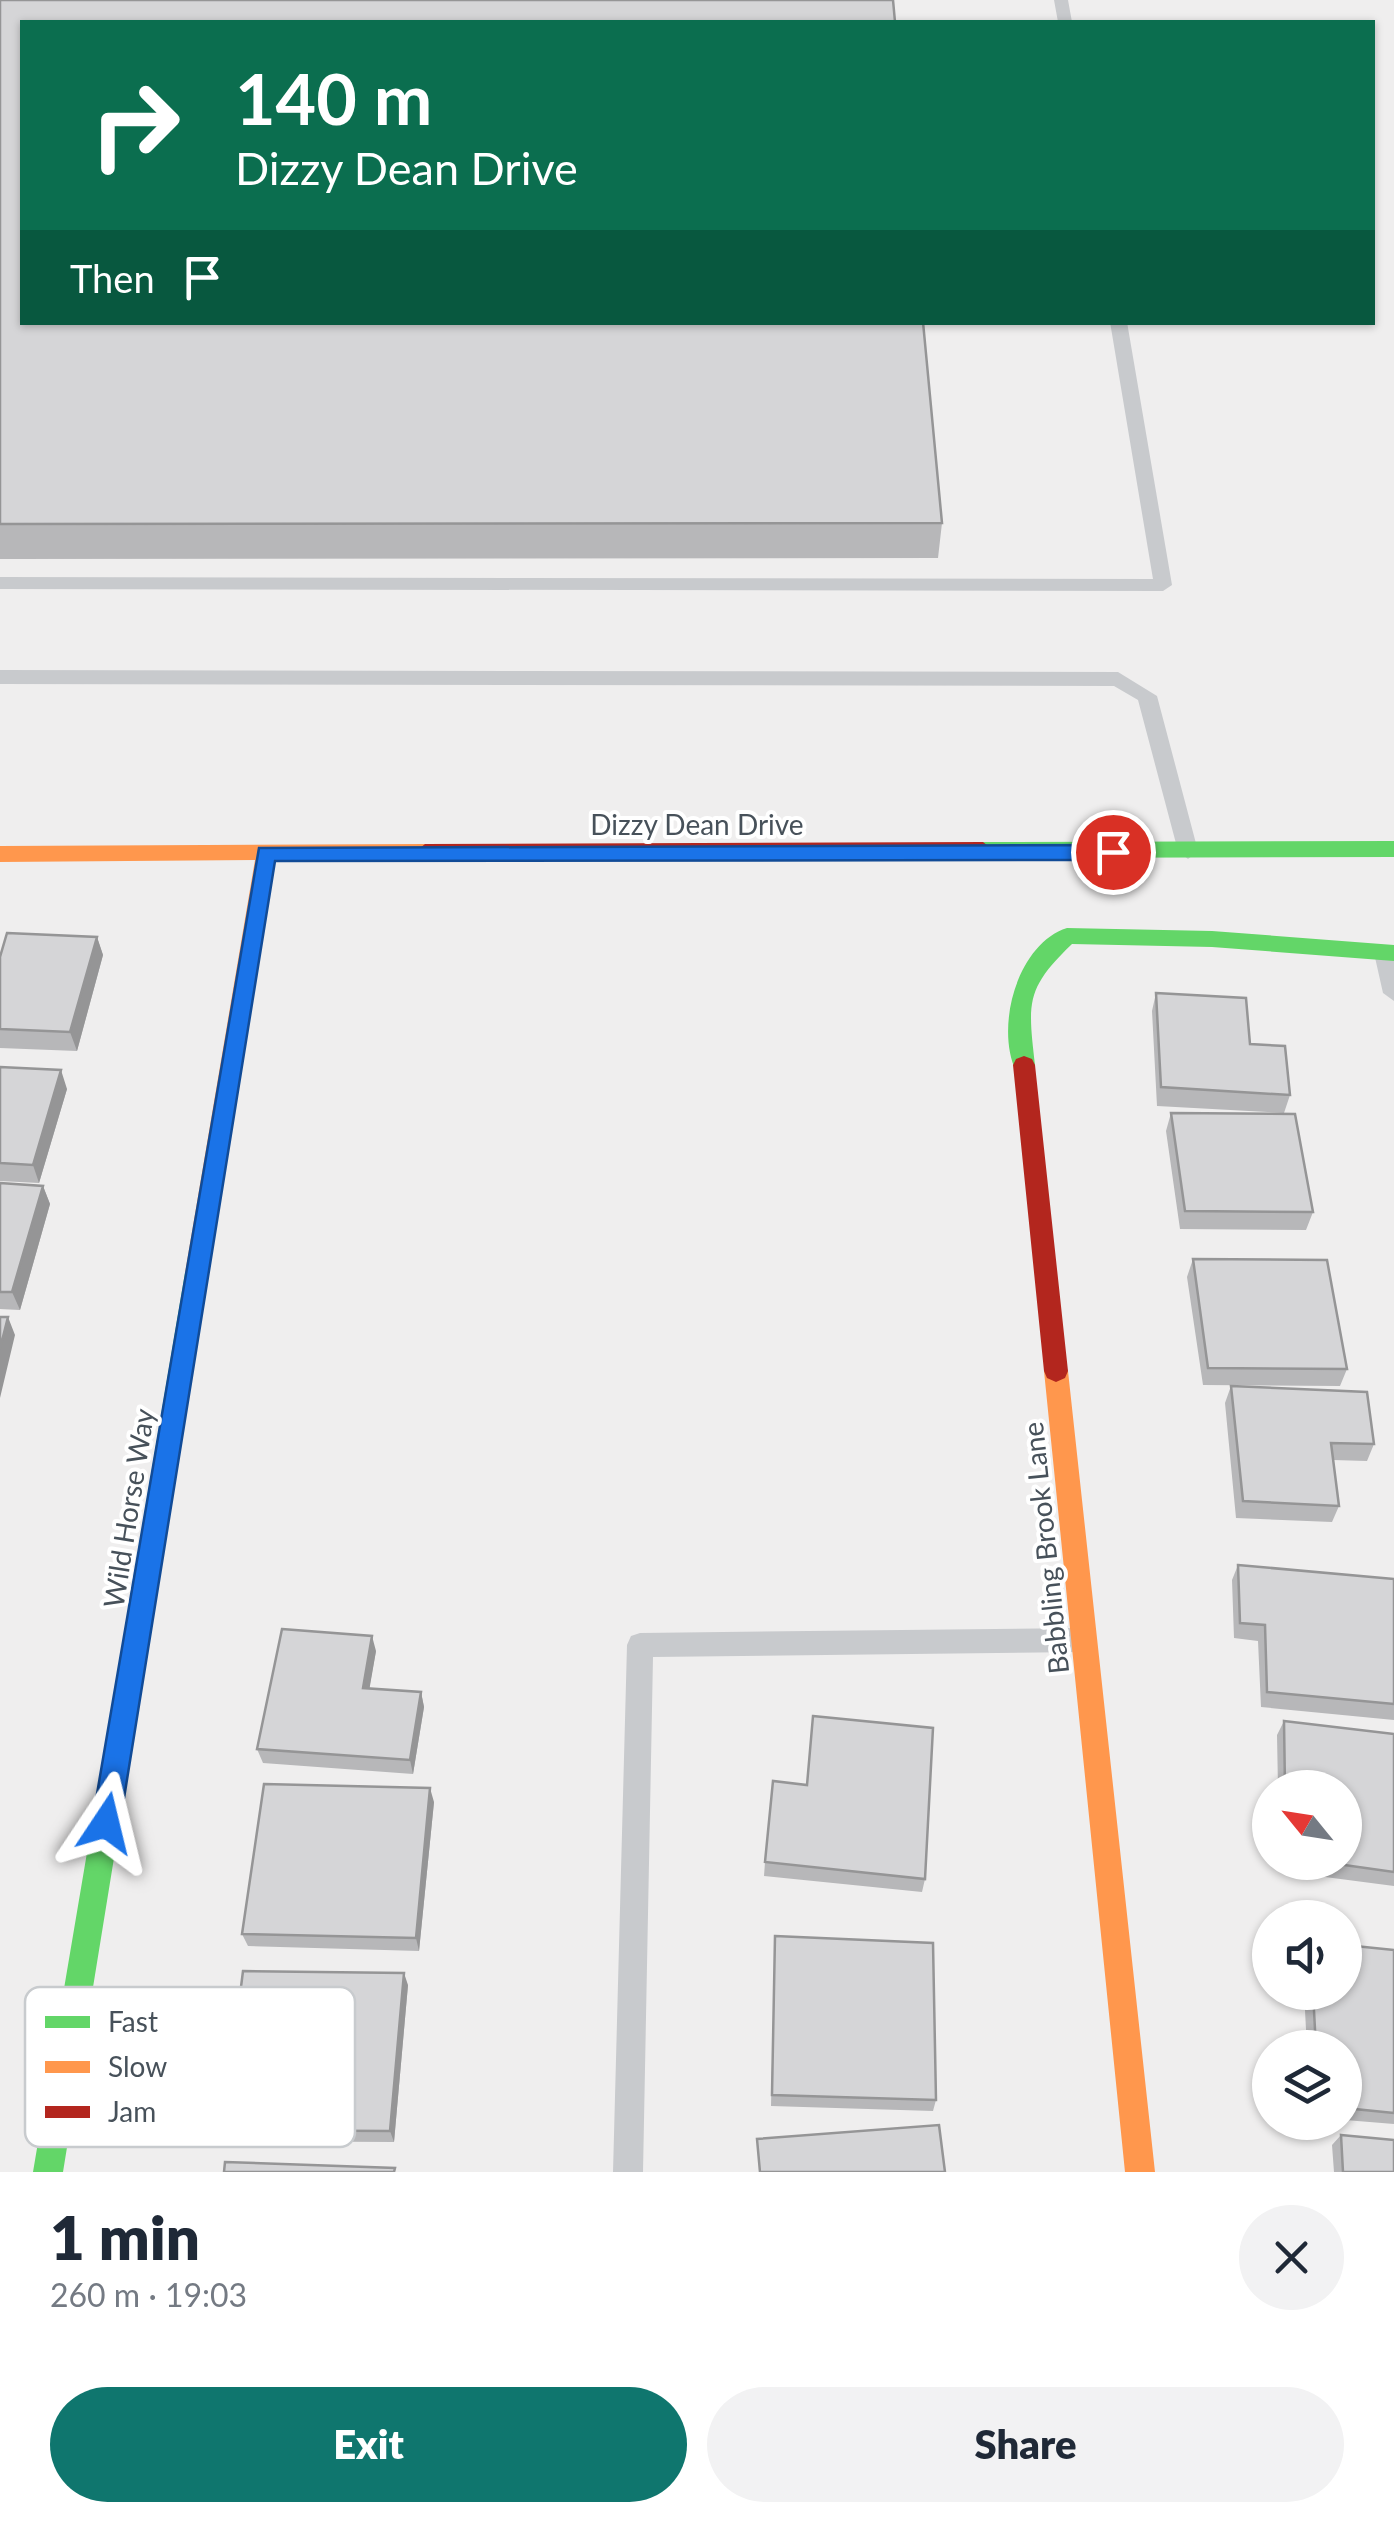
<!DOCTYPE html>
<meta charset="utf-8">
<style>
body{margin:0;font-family:Lato,sans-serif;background:#f2f2f3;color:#1f2937;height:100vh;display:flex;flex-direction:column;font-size:38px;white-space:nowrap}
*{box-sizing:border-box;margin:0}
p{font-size:32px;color:#747a83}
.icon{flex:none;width:55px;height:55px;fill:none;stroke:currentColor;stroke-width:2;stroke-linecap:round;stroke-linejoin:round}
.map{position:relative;height:2172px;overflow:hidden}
.drawer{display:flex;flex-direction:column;background:#fff;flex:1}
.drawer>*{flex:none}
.banner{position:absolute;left:20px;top:20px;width:1355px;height:305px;border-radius:0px;box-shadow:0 2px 8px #0004;background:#0b6e4f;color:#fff;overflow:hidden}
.needle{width:65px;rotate:300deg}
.fabs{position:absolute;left:1252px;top:1770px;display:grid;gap:20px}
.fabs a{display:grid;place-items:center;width:110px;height:110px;border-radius:50%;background:#fff;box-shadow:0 2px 8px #0004;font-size:50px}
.pin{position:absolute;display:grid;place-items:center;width:85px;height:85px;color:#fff;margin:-42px;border:5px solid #fff;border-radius:50%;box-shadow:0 2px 10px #0007}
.me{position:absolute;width:110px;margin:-55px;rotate:10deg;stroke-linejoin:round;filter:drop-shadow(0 0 8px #0008)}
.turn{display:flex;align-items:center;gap:35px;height:210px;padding:0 50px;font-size:45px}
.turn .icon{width:130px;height:130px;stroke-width:2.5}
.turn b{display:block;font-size:70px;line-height:85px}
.then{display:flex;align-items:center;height:95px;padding:0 50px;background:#0003;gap:20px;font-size:38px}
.round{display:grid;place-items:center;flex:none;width:105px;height:105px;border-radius:52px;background:#f2f2f3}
.summary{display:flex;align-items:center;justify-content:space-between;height:170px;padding:0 50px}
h1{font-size:60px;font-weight:800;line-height:75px}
.action{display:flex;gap:20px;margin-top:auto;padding:20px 50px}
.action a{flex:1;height:115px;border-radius:60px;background:#0f766e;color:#fff;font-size:40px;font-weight:800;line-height:115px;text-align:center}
.action a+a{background:#f2f2f3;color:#1f2937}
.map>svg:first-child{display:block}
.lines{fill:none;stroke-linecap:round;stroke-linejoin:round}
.lane{fill:#c8cacd;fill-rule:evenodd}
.fast{fill:#63d668;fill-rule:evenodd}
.slow{fill:#ff974d;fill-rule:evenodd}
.jam{fill:#b3261e;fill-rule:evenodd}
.wall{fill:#b7b7b9}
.shaded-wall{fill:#959596}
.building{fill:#d5d5d7;stroke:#959596;stroke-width:2.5}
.route{fill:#1a73e8;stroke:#114b97;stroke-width:2.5}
.labels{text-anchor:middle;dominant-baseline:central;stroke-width:8;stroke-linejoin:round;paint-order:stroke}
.street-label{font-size:28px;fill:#47515a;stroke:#fff}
.key{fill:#fff;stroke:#c8cbce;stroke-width:2.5}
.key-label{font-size:28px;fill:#47515a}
</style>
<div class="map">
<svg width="1394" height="2172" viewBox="0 0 1394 2172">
<rect width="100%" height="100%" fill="#efeeee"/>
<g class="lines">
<path class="lane" d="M1054,0H1068L1072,22H1058Z
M1110,322H1127L1172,585L1163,591L0,589V577L1153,579Z
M0,670L1118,672L1157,696L1198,851L1188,859L1178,851L1138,700L1114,686L0,684Z
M1385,945L1394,950V1001L1383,993L1374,953Z
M1081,1628L1090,1631L1094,1640L1090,1649L1081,1652L653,1657L643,2172H613L627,1645L631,1636L640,1633Z"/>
<path class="fast" d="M1394,841V857L983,858L973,850L983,842Z
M1067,928L1212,931L1394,945V961L1212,947L1072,944C1025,989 1028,1003 1035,1065L1032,1071H1016C995,1027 1017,944 1067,928Z
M197,1263L205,1266L209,1273L63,2172H33L185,1273L189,1266Z"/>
<path class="slow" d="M425,844L435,852L425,860H275L209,1273L205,1280L197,1283L189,1280L185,1273L255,860L0,862V846Z
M1056,1360L1065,1364L1068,1371L1155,2172H1125L1044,1371L1047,1364Z"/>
<path class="jam" d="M983,842L993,850L983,858L425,860L415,852L425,844Z
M1024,1056L1032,1059L1035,1065L1068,1371L1065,1378L1056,1382L1047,1378L1044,1371L1013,1065L1016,1059Z"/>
</g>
<path class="wall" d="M0,0L942,523L938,558L0,559Z
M97,937L103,955L77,1051L0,1048V957Z
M1156,993L1250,1044L1290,1095L1284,1113L1157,1106L1152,1011Z
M0,1067L67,1089L39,1183L0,1181Z
M1171,1113L1313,1212L1306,1230L1180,1229L1166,1131Z
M0,1183L43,1186L50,1204L20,1310L0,1309Z
M1193,1259L1347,1369L1340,1386L1203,1385L1187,1277Z
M1231,1386L1374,1444L1367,1461L1333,1460L1339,1506L1332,1522L1236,1518L1225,1403Z
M1238,1565L1394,1579V1720L1261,1707L1258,1641L1234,1638L1232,1580Z
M376,1651L369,1689L421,1692L424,1707L413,1774L263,1763L257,1749Z
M1284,1721L1394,1734V1886L1279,1871V1862H1345V1788H1278L1277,1735Z
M434,1802L419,1951L248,1946L242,1934Z
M765,1862L925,1879L922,1892L764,1876Z
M775,1936L936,2100L933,2111L771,2106Z
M1394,1950V2124L1345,2120V2048H1307L1304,1992H1345Z
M408,1985L394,2142L229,2141L223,2130Z
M1341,2135L1394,2172H1334L1332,2145Z"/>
<path class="shaded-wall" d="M97,937L103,955L77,1051L70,1032Z
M61,1070L67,1089L39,1183L33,1165Z
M43,1186L50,1204L20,1310L12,1292Z
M8,1317L15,1335L0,1398V1349Z
M372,1636L376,1651L367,1703L363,1688Z
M421,1692L424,1707L413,1774L410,1760Z
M430,1788L434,1802L419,1951L416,1938Z
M404,1973L408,1985L394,2142L390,2131Z"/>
<path class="building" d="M0,0H893L895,22H22V322H923L942,523L0,524Z
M7,933L97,937L70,1032L0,1029V957Z
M1156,993L1246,998L1250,1044L1285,1046L1290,1095L1161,1087Z
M0,1067L61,1070L33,1165L0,1163Z
M1171,1113L1295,1114L1313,1212L1185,1211Z
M0,1183L43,1186L12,1292H0Z
M1193,1259L1327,1260L1347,1369L1208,1368Z
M0,1317H8L0,1349Z
M1231,1386L1367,1392L1374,1444L1331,1443L1339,1506L1243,1501Z
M1238,1565L1394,1579V1704L1267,1692L1265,1625L1240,1623Z
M282,1629L372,1636L363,1688L421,1692L410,1760L257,1749Z
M813,1716L933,1728L925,1879L765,1862L773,1781L807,1785Z
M1284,1721L1394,1734V1872L1323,1862H1345V1788H1285Z
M264,1784L430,1788L416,1938L242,1934Z
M775,1936L933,1943L936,2100L772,2095Z
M1345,1945L1394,1950V2113L1345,2108V2048H1316L1313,1992H1345Z
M243,1971L404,1973L390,2131L223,2130Z
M939,2125L945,2172H760L757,2139Z
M1341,2135L1394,2140V2172H1343Z
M225,2162L395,2168L394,2172H224Z"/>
<path class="route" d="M1113,845L1124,852L1113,860L275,861L120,1823L116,1833L106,1837L96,1833L92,1823L259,848Z"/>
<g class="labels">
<g class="street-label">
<text x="697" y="824">Dizzy Dean Drive</text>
<text transform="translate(128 1508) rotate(-81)">Wild Horse Way</text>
<text transform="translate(1045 1548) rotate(-96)">Babbling Brook Lane</text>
</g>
</g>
<rect x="25" y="1987" width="330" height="160" rx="15" class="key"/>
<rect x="45" y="2016" width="45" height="12" fill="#63d668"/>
<rect x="45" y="2061" width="45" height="12" fill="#ff974d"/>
<rect x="45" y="2106" width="45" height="12" fill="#b3261e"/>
<g class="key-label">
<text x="108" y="2032">Fast</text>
<text x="108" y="2077">Slow</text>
<text x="108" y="2122">Jam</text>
</g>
</svg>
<div class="fabs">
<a><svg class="needle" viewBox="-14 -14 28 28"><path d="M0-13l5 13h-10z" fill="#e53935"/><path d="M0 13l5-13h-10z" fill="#747a83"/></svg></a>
<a><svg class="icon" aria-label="sound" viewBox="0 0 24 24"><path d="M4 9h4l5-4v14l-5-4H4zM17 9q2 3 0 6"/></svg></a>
<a><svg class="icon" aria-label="layers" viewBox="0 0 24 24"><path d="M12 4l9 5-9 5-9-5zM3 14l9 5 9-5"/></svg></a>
</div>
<div class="pin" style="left:1113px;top:852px;background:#d93025"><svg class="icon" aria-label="arrive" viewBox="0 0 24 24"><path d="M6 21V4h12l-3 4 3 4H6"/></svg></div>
<svg class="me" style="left:106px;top:1823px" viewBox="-20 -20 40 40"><path d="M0-17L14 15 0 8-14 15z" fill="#1a73e8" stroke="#fff" stroke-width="4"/></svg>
<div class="banner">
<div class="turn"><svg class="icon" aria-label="right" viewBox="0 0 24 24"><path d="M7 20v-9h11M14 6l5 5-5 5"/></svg><div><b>140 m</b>Dizzy Dean Drive</div></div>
<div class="then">Then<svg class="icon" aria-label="arrive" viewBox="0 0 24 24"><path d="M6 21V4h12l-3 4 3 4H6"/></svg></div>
</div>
</div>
<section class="drawer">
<div class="summary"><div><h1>1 min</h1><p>260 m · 19:03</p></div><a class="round"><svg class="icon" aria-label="close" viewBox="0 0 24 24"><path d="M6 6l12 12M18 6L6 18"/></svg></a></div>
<div class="action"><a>Exit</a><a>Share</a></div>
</section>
